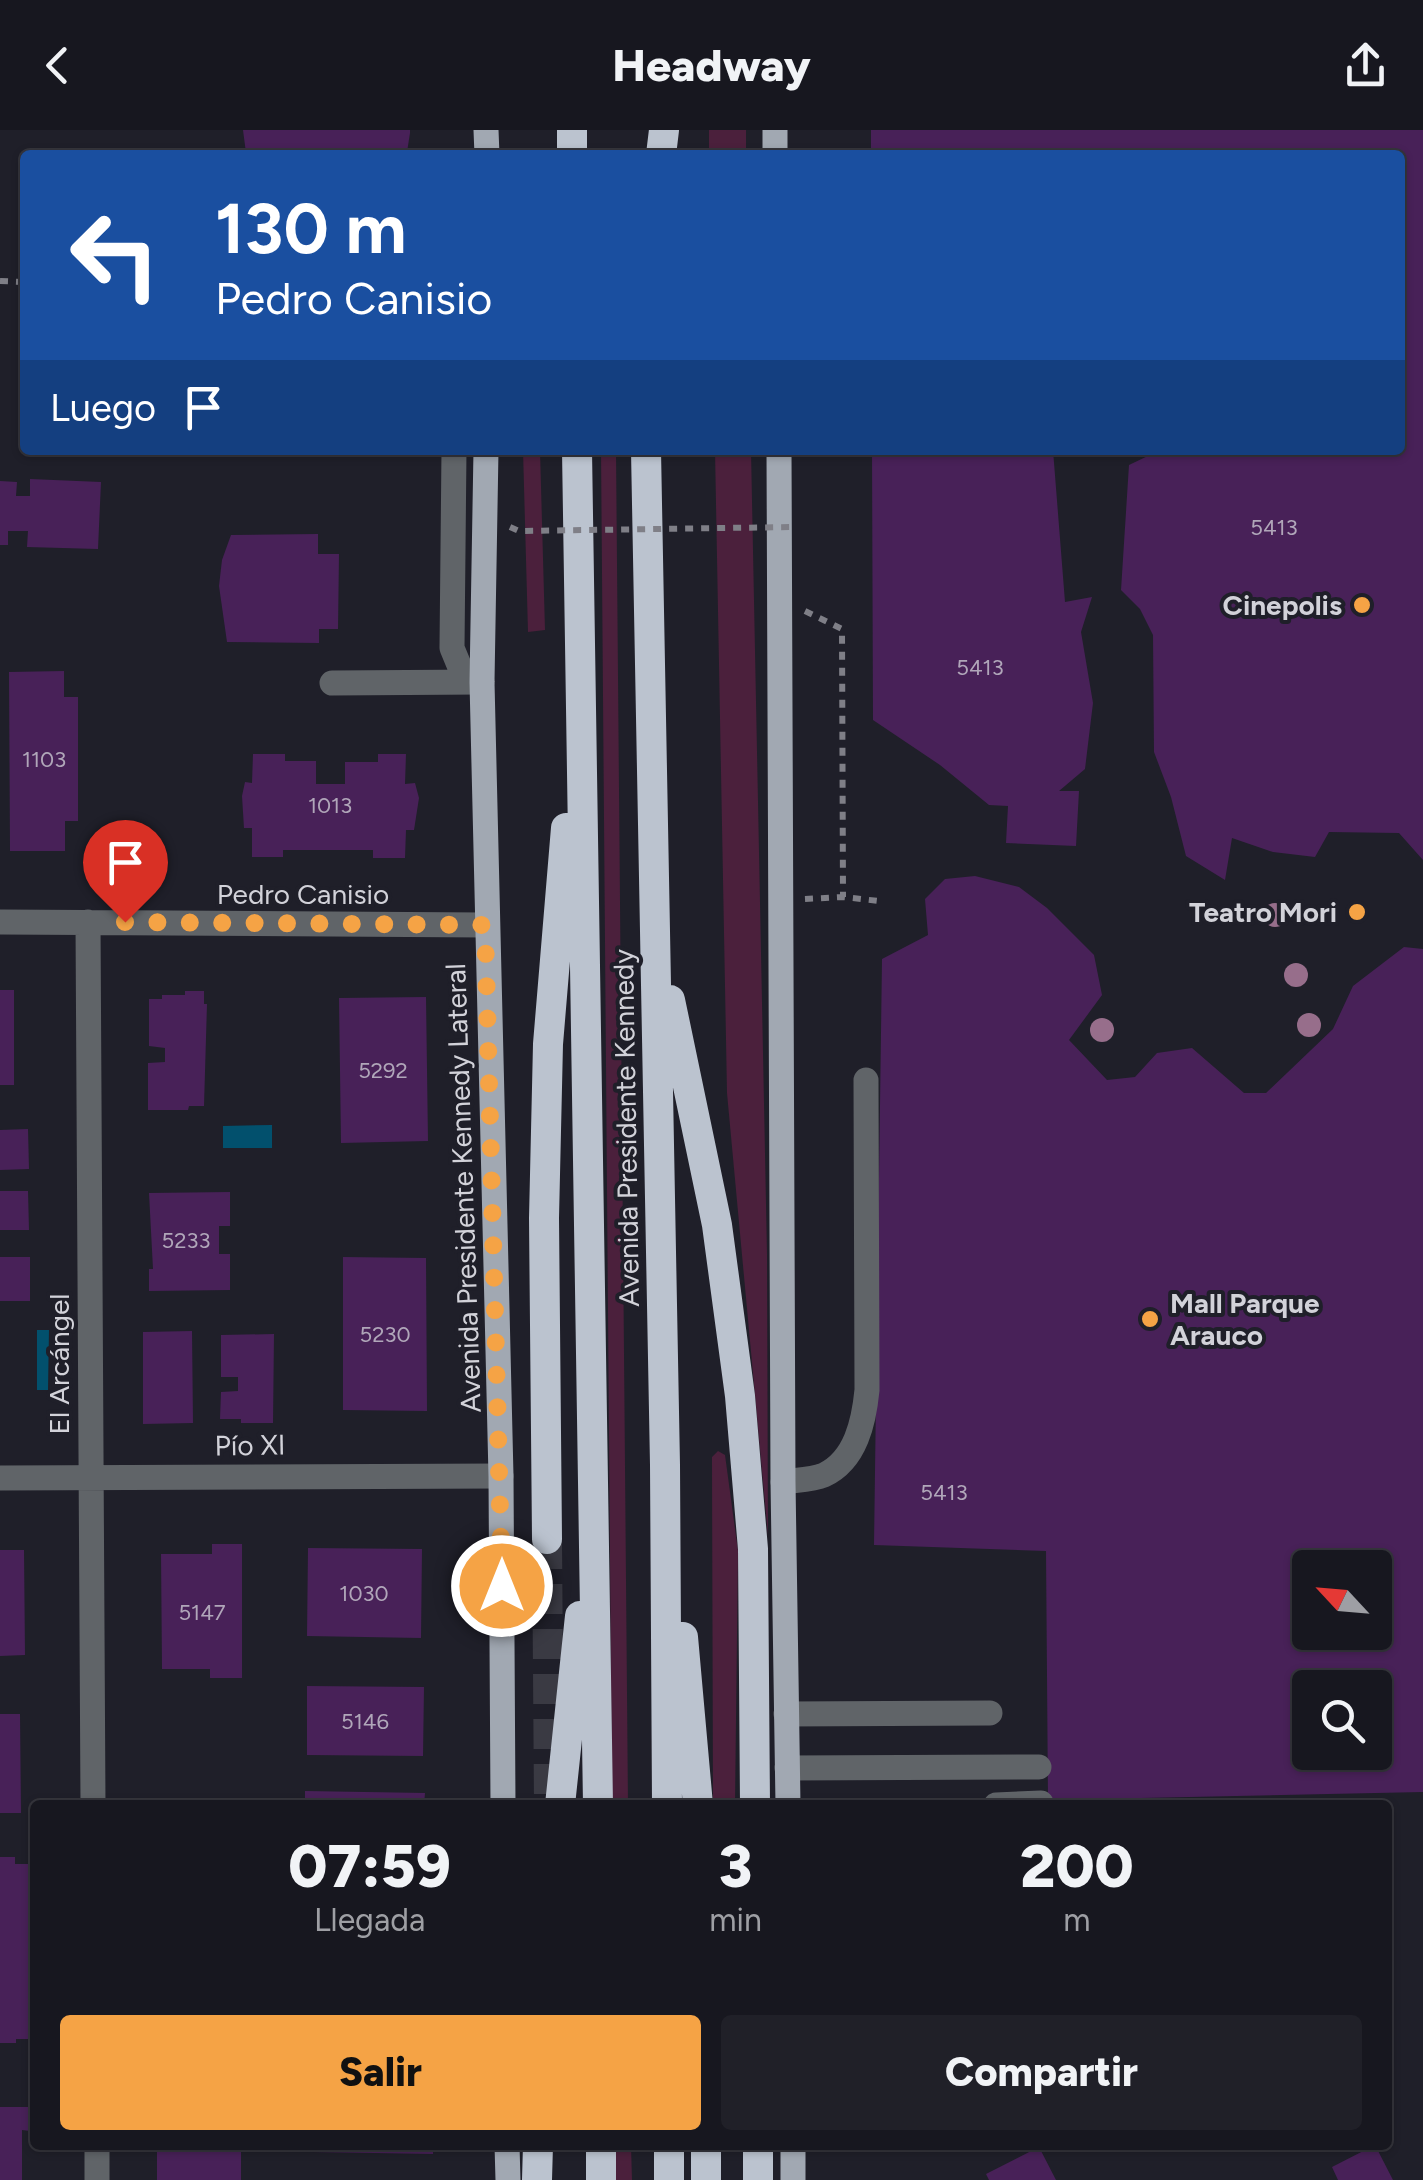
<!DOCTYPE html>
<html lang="es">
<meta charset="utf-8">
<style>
body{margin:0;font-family:Figtree,sans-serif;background:#202028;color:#f1f3f6;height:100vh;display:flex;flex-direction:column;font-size:38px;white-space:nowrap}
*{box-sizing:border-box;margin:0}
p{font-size:32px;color:#9e9fa4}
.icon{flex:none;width:55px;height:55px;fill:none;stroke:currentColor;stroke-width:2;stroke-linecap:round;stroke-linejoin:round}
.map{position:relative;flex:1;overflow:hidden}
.side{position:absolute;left:30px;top:1670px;width:1362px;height:350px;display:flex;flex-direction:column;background:#17171f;border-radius:10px;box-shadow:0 2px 8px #0004,0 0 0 2px #36363d}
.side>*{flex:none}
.hud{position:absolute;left:20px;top:20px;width:1385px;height:305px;border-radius:10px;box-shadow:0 2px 8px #0004,0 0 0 2px #36363d;background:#1a4fa0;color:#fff;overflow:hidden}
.needle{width:65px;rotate:296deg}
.tools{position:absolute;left:1292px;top:1420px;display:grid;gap:20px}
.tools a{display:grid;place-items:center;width:100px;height:100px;border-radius:10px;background:#17171f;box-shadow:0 2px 8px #0004,0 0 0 2px #36363d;font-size:50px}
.pin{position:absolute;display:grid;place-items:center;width:85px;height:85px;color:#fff;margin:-102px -42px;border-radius:50% 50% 50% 0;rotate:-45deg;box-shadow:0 0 10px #0007}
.pin .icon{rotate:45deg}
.me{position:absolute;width:110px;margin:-55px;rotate:0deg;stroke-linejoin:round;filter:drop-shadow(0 0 8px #0008)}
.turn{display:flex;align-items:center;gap:35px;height:210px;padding:0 30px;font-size:45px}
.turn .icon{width:130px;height:130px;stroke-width:2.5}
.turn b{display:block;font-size:70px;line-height:85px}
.then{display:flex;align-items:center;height:95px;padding:0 30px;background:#0003;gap:20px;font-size:38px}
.eta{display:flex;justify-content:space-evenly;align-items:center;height:170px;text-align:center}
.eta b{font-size:60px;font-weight:800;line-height:70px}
.primary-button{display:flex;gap:20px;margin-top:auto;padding:20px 30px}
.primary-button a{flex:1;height:115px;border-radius:10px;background:#f5a345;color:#111;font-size:40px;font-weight:800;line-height:115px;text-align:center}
.primary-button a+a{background:#202028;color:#f1f3f6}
header{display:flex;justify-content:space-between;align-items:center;height:130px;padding:0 30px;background:#17171f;font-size:45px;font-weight:800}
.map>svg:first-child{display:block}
.grass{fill:#4b203c}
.water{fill:#02506d}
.building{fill:#482158;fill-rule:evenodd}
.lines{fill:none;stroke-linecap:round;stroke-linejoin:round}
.highway-tunnel{stroke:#3a3a43;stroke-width:30;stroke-dasharray:30 15;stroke-linecap:butt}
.path{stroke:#7f7f87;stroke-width:6;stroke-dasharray:8 8;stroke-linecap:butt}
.minor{stroke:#606468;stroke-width:25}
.major{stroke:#a1a8b2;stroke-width:25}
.highway{stroke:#bbc3cf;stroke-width:30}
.path-bridge{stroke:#7f7f87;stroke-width:6;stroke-dasharray:8 8;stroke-linecap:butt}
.tree{fill:#976e8b}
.route{stroke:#f5a345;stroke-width:18;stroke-dasharray:0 32.4}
.poi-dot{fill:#f5a345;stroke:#1f1f29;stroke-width:4}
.labels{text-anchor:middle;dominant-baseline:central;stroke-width:8;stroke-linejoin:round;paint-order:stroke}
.number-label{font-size:22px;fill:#b0a6b9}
.poi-label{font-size:28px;font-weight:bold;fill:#d2d2d9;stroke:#1f1f29;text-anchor:end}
.street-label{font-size:28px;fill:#d2d2d9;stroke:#1f1f29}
</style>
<header><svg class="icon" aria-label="back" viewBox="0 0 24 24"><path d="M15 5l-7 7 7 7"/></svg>Headway<svg class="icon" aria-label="share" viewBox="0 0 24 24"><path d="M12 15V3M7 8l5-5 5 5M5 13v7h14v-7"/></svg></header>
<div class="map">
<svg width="1423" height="2050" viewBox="0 0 1423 2050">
<rect width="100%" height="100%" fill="#1f1f29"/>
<path class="grass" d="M709,0H746V25H709Z
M523,320H540L545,500L528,502Z
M601,320H616L628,1675H612Z
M715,320H751L767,1124L768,1405L727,963Z
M718,1321L725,1325L738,1421L735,1675H713L712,1334V1327Z
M615,2015H631L632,2050H615Z"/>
<path class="water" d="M272,995V1018H223V996Z
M37,1200H49L48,1260H37Z"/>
<path class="building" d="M243,0H410V3L407,22H397V25H252L246,23Z
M871,0H1423V730L1399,703L1329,702L1315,727L1273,722L1232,708L1225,750L1186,726L1171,667L1154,622L1153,505L1140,479L1121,460L1129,335L1154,323L1152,320H1400V25H871Z
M872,320H1053L1065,472L1092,467L1081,502L1093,573L1085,639L1059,661H1079L1076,716L1006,713L1008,676L989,675L940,635L873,590Z
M30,349L101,352L98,419L27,417L28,401H8V415H0V351L17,352L16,366H30Z
M318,404V424H339L338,499H319V513L227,512L219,456L222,430L231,405Z
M64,541V567H78V691H65V721H10L9,542Z
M253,624H285V631H316V654H345V632H378V624H406L405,654L415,653L419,668L414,700H406L405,728H373V720H283V727H252V698H244L242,666L245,652L252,653Z
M975,746L1019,757L1047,778L1094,825L1102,865L1069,910L1107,950L1135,947L1157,923L1192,918L1244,963H1266L1333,899L1353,856L1404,817L1423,819V1662L1048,1670L1046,1421L874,1415L882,829L928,805L925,769L945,749ZM1310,1438H1375V1502H1310ZM1310,1558H1375V1622H1310Z
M0,860H14V955H0Z
M185,861H204V874H207L204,976H189L188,980H148V933L165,932V918L149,916V869H162V865H185Z
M426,867L428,1011L341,1013L339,868Z
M28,999L29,1039L0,1040V1000Z
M0,1061H28L29,1100H0Z
M230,1062V1096H219V1124H230V1160L149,1161V1139H153L149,1063Z
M0,1127H30V1171H0Z
M343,1127L426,1128L427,1281L343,1280Z
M192,1201L193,1293L143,1294V1202Z
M274,1204L273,1293H241V1289H220L221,1262L238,1261V1247H221V1205Z
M212,1414H242V1548H210V1539H162L161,1424H212Z
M308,1418L422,1419L421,1508L307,1506Z
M0,1420H24L25,1525L0,1526Z
M307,1556L424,1557L423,1626L307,1625Z
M0,1584H20L21,1683H0Z
M305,1661L425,1663L424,1675H305Z
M191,1668H219L220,1675H191Z
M0,1727H15V1734H30V1909H16V1913H0Z
M0,1977H30V2001L22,2000V2050H0Z
M157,2015H241V2050H157Z
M312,2015H433V2024L312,2022Z
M1375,2015L1393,2050H1338L1332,2037Z
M1039,2017L1056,2050H989L986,2044Z"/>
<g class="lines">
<path class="highway-tunnel" d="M547,1409L549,1675"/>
<path class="path" d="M0,151L25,152
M1124,322L1128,320
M805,481L842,499L843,767
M805,769L843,767L879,771"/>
<path class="minor" d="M454,320L452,518L466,552
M332,553L482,552
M0,792L485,795
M88,792L93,1675
M0,1348L501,1346
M783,1352C795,1350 812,1350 824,1345C856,1330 864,1291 867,1260L866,950
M786,1584L990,1583
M787,1638L1039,1637
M996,1675L1041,1673
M97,2015V2050"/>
<path class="major" d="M486,0L487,25
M775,0V25
M486,320L482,552L501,1346L503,1675
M779,320L783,1352L788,1675
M507,2015L508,2050
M793,2015V2050"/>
<path class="highway" d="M572,0V25
M661,25L664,0
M577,320L598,1675
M646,320L665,1335L667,1675
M670,870L717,1095L740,1266L753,1419L755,1675
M547,1409L544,1088L548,914L566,698
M683,1507L698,1675
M560,1675L580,1486
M601,2015V2050
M669,2015V2050
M758,2015V2050
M537,2050L538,2015
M706,2050V2015"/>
<path class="path-bridge" d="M510,397L519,401L793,397"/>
</g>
<g class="tree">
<circle cx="1275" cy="785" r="12"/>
<circle cx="1296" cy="845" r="12"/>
<circle cx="1309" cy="895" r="12"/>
<circle cx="1102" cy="900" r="12"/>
</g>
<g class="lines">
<path class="route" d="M125,792L485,795L502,1456"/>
</g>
<g class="poi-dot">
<circle cx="1362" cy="475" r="10"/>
<circle cx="1357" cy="782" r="10"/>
<circle cx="1150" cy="1189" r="10"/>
</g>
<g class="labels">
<g class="number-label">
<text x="1274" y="397">5413</text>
<text x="980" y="537">5413</text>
<text x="44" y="629">1103</text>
<text x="330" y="675">1013</text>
<text x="383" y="940">5292</text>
<text x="186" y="1110">5233</text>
<text x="385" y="1204">5230</text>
<text x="944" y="1362">5413</text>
<text x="364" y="1463">1030</text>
<text x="202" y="1482">5147</text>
<text x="365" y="1591">5146</text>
</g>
<g class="poi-label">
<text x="1342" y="475">Cinepolis</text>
<text x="1337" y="782">Teatro Mori</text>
<text x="1170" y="1173" text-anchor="start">Mall Parque<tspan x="1170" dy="32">Arauco</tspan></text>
</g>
<g class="street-label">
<text x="303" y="764">Pedro Canisio</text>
<text transform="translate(626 998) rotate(-91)">Avenida Presidente Kennedy</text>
<text transform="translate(463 1058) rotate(-92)">Avenida Presidente Kennedy Lateral</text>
<text transform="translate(59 1234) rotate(-90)">El Arcángel</text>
<text transform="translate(250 1315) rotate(-1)">Pío XI</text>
</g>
</g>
</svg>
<div class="tools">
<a><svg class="needle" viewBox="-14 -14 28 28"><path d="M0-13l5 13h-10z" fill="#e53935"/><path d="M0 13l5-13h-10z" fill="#9e9fa4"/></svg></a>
<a><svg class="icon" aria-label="search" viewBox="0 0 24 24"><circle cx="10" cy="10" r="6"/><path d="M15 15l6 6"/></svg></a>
</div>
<div class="pin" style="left:125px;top:792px;background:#d93025"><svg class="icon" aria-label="arrive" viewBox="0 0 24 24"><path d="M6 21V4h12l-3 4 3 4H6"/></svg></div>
<svg class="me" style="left:502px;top:1456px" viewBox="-20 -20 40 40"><circle r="17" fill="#f5a345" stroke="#fff" stroke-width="3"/><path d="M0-11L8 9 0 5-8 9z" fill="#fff"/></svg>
<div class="hud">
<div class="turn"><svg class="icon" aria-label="left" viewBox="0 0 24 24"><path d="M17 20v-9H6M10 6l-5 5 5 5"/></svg><div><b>130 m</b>Pedro Canisio</div></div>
<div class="then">Luego<svg class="icon" aria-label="arrive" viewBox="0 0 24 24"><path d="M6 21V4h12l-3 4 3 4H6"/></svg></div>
</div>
<section class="side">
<div class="eta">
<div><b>07:59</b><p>Llegada</p></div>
<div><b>3</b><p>min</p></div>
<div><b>200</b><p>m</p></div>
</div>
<div class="primary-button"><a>Salir</a><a>Compartir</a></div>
</section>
</div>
